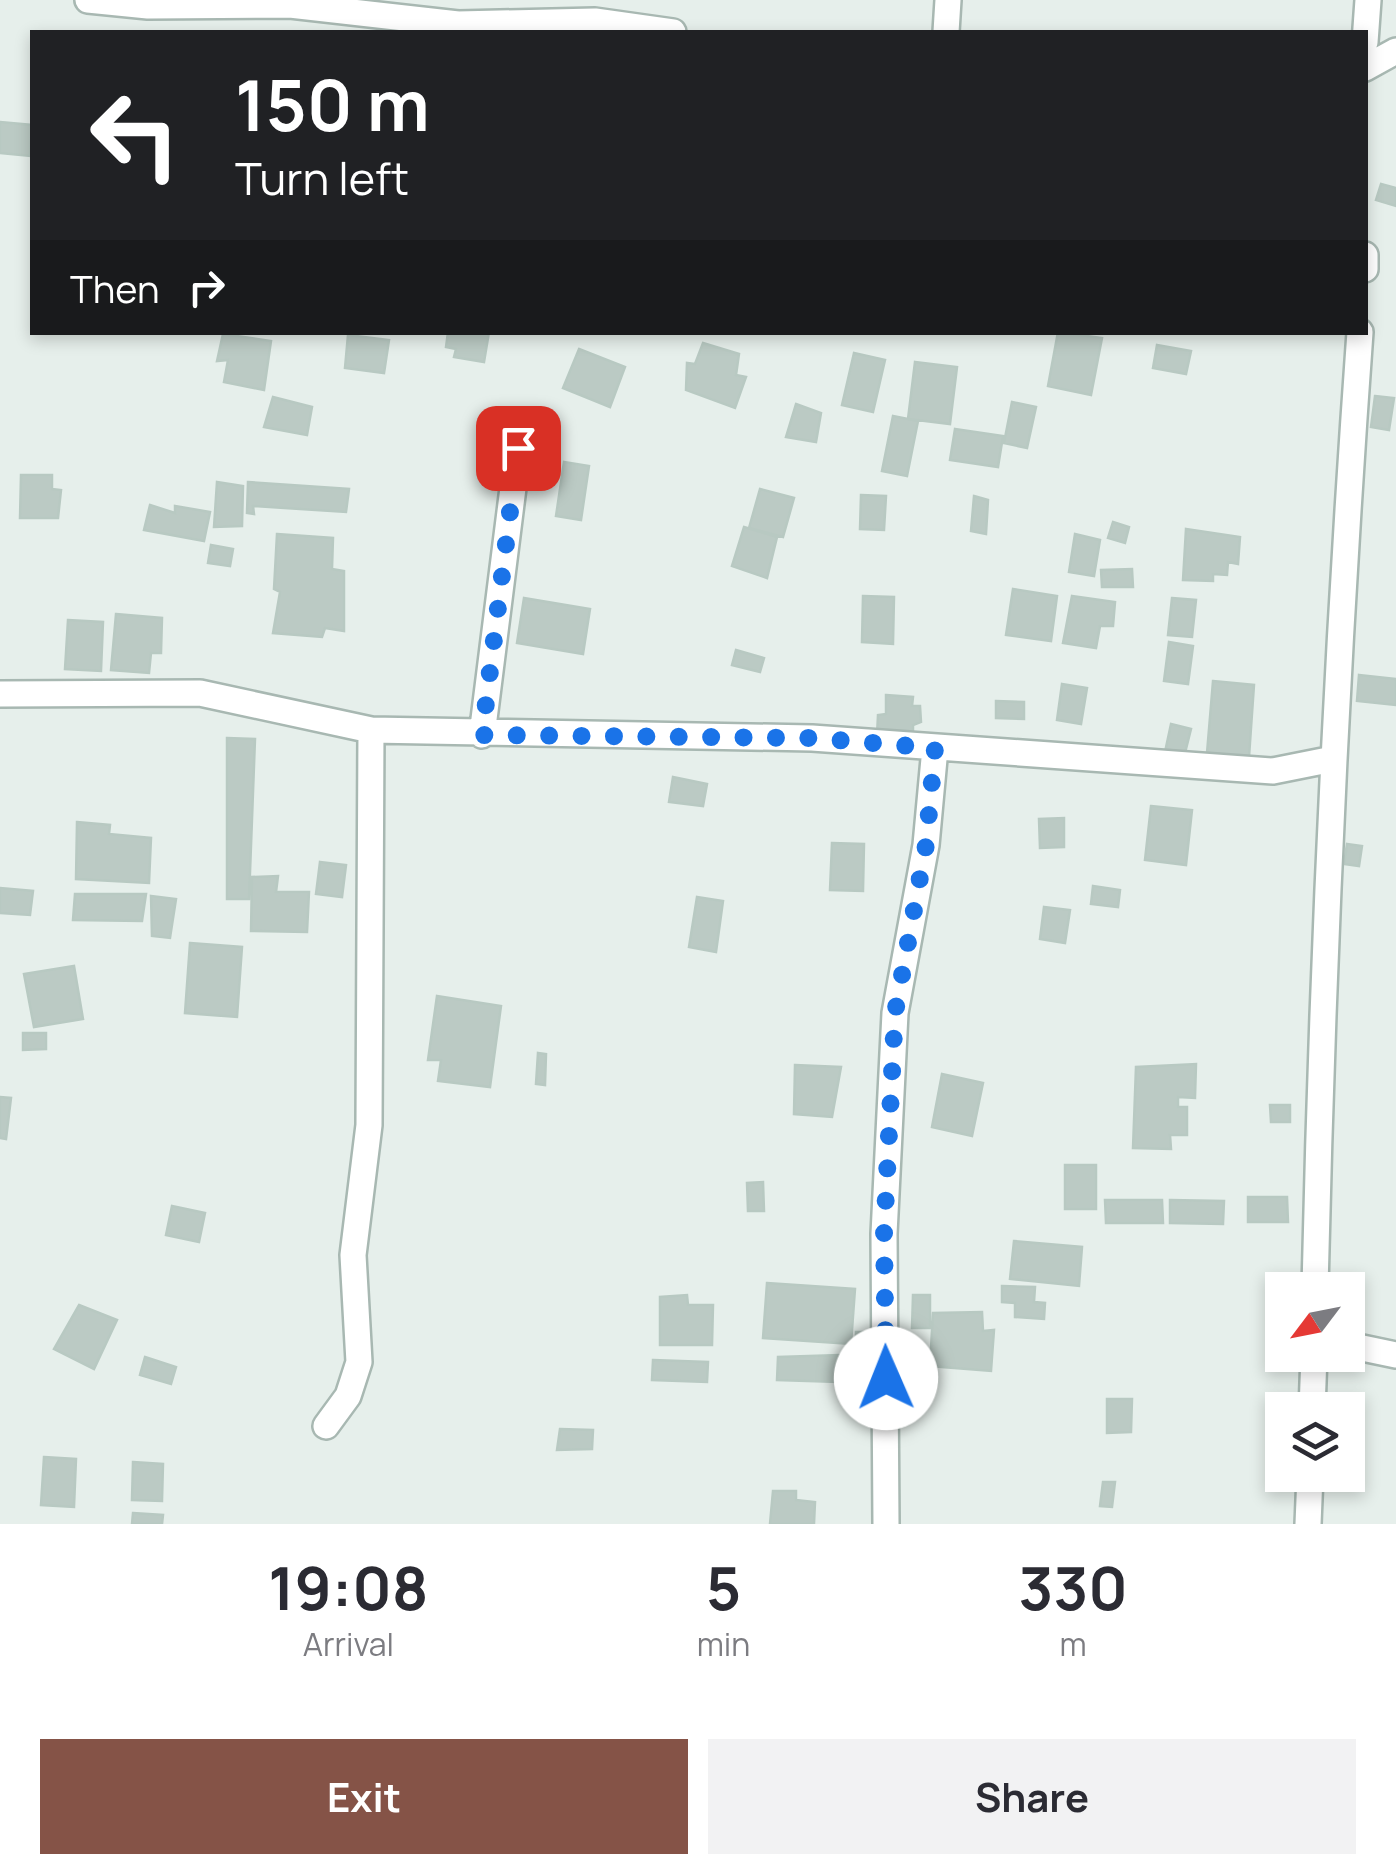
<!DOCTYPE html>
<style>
body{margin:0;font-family:Manrope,sans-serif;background:#f2f2f3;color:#2b2b33;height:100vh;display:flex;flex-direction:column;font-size:38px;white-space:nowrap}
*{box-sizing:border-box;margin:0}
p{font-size:32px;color:#7c7c81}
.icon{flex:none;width:55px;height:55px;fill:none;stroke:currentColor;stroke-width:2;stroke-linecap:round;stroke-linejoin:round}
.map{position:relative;height:1524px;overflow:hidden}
.details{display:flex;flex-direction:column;background:#fff;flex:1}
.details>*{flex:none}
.hud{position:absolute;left:30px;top:30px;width:1338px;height:305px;border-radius:0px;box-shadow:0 5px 15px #0003;background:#202124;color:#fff;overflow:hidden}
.needle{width:65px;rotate:238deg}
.buttons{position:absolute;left:1265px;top:1272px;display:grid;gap:20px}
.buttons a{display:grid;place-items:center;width:100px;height:100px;border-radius:0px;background:#fff;box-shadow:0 5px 15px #0003;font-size:50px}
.pin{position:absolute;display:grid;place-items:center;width:85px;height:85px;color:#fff;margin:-42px;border-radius:20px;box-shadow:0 5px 15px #0006}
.me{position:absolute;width:110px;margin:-55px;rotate:359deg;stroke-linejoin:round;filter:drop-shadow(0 0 8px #0008)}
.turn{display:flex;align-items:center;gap:35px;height:210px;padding:0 40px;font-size:45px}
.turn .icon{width:130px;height:130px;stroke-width:2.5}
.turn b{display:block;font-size:70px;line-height:85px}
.then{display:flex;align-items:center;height:95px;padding:0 40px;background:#0003;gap:20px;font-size:38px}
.eta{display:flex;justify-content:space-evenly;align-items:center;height:170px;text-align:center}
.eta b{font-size:60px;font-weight:700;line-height:70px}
.primary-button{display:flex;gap:20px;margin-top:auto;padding:20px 40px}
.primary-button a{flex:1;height:115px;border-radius:0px;background:#855347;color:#fff;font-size:40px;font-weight:700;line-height:115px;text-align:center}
.primary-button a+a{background:#f2f2f3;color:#2b2b33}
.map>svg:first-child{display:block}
.building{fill:#bbcac4;stroke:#b8c9c2;stroke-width:2.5}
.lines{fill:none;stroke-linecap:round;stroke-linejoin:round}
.minor-casing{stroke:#a8b8b2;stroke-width:30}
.minor{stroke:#fff;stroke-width:25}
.route{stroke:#1a73e8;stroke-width:18;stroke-dasharray:0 32.4}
</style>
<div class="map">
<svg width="1396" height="1524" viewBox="0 0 1396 1524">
<rect width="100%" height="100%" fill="#e6efeb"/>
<path class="building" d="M0,122L32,125L30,156L0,153Z
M1381,184L1396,188V206L1376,200Z
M448,332H489L484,362L454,357L456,349L446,347Z
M1058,332L1102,338L1091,395L1048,386Z
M223,334L271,341L264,390L224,382L228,360L217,361Z
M348,335L389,340L384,373L345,368Z
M703,343L739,354L736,375L746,377L735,408L686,390L687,363L695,364Z
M1157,345L1191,351L1186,374L1153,368Z
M579,349L625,367L610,407L563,388Z
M854,353L885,360L873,412L842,405Z
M915,362L957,367L950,424L908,419Z
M1375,396L1394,398L1389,430L1371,427Z
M273,397L312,407L307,435L264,427Z
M1012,402L1036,407L1027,448L1004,443Z
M796,404L821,413L816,442L786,437Z
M893,416L918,421L907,476L882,471Z
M955,429L1003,436L998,467L950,460Z
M564,462L589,466L581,520L556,516Z
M21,475H52V489L61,490L58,518H20Z
M217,482L243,486L242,526L214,527Z
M248,482L349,489L346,512L253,506L254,514L247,513Z
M760,489L794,498L783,537L749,528Z
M861,495L886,496L884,530L860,529Z
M974,496L988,500L986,534L971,531Z
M150,505L175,513V506L210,512L204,541L144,530Z
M1113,522L1129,527L1125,543L1108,538Z
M744,527L777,537L767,578L732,566Z
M1186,529L1240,537L1238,564L1228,562L1227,575L1213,574V581L1183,580Z
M277,534L333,538L332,569L344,571V631L325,628L322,637L273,633L280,592L274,589Z
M1075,534L1100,540L1094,576L1069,572Z
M211,545L233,549L230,566L208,563Z
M1132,569L1133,587H1102L1101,570Z
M1013,589L1057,596L1051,641L1006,635Z
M863,596L894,597L893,644L862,642Z
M1072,596L1115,602L1113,626H1100L1096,648L1063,643Z
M524,598L590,609L583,654L517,643Z
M1172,598L1196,600L1192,637L1168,635Z
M116,614L162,618L161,653H151L149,673L111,670Z
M68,620L103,622L101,671L65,669Z
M1169,642L1193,646L1188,684L1164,681Z
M736,650L764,658L760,672L732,665Z
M1359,675L1396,679V705L1357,701Z
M1213,681L1254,685L1249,757L1207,753Z
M1062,684L1087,688L1081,724L1057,720Z
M886,695L913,697L912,706H920L921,722L913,725V734L877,735L878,715L886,714Z
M996,701L1024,702V719L996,718Z
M1171,724L1191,729L1184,757L1165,752Z
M227,738L255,739L249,899H227Z
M673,777L707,784L703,806L669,802Z
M1151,806L1192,810L1186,865L1145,860Z
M1064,818V847L1040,848L1039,819Z
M77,822L110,825L109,834L151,838L149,883L76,879Z
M832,843L864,844L863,891L830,890Z
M1347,844L1362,846L1359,866L1344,864Z
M320,862L346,865L342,897L316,894Z
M278,876L276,892H309L307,932L251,931L252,877Z
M1093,886L1120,890L1118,907L1091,904Z
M0,888L33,891L30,915L0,913Z
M75,894H146L142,921L73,920Z
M151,896L176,899L170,938L152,936Z
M697,897L723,901L716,952L689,947Z
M1044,907L1070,910L1065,943L1040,939Z
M190,943L242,947L237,1017L185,1013Z
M74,966L83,1019L34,1027L24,974Z
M437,996L501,1006L490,1087L438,1081L441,1060H428Z
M23,1033H46V1049L23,1050Z
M538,1053L546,1054L545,1085L536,1084Z
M1196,1064L1195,1098L1178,1097V1107H1187V1135H1170L1171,1149L1133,1148L1136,1067Z
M795,1065L841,1067L832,1117L794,1114Z
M942,1074L983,1083L972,1136L932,1127Z
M0,1097L11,1098L6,1139L0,1138Z
M1270,1105H1290V1122H1271Z
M1065,1165H1096V1209H1065Z
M763,1182L764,1211H748L747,1183Z
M1248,1197H1287L1288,1222H1248Z
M1105,1200H1162L1163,1223H1106Z
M1170,1200L1224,1201L1223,1224L1170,1223Z
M172,1206L205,1213L199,1242L166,1235Z
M1014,1241L1082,1247L1079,1286L1010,1279Z
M767,1283L855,1289L851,1344L763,1338Z
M1002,1286L1035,1287L1034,1302L1045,1303L1044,1319L1015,1317V1303L1002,1302Z
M687,1295L688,1305H713L712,1345H660V1297Z
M913,1295H930V1328H912Z
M79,1305L117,1320L94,1369L54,1349Z
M982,1312L983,1331L994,1330L991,1371L930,1366L933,1313Z
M856,1332H871V1359H856Z
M839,1355L838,1382L777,1380L778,1357Z
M145,1357L176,1367L171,1384L140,1375Z
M653,1360L708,1362L707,1382L652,1380Z
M850,1365L871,1367L869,1383L848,1382Z
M912,1365L934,1367L933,1384L911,1382Z
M1107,1399H1132L1131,1432L1107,1433Z
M560,1429L593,1430L592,1449L557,1450Z
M44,1457L76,1459L74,1507L41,1505Z
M133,1462L163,1464L162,1501L132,1500Z
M1103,1482H1115L1112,1507L1100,1506Z
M773,1491H796V1500L815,1502L814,1524H770Z
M133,1513L163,1515L162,1524H132Z"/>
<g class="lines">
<g class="minor-casing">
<path id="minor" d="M88,0L148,6L290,5L458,24L595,21L673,32
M946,32L948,0
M1365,42L1368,0
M1365,68L1396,51
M1365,255V269
M0,694L200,693L371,730L812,738L1273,771L1333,759
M482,735L518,448
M1315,1290C1322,970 1337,652 1360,332
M1348,1345L1396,1355
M1312,1410L1314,1355
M326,1426L348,1396L359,1362L353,1255L369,1125L371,730
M886,1524L884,1234L895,1013L926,845L935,748
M1308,1524L1310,1475"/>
</g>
<use href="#minor" class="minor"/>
</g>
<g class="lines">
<path class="route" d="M518,448L482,735L812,738L935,748L926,845L895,1013L884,1234L886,1378"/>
</g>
</svg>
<div class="buttons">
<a><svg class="needle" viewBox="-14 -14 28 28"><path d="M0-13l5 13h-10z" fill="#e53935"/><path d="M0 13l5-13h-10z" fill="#7c7c81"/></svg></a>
<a><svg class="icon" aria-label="layers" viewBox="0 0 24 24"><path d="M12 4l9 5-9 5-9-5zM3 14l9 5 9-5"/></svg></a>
</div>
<div class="pin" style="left:518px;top:448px;background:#d93025"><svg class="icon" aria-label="arrive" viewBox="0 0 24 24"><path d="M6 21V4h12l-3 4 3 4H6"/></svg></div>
<svg class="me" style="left:886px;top:1378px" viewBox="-20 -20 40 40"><circle r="19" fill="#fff"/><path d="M0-13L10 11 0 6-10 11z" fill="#1a73e8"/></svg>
<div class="hud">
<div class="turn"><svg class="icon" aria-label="left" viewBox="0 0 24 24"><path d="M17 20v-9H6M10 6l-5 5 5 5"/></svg><div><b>150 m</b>Turn left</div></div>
<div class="then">Then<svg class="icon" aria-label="right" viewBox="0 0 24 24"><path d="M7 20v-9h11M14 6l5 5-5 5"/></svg></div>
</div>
</div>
<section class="details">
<div class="eta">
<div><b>19:08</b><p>Arrival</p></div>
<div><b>5</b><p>min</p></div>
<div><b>330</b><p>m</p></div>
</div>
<div class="primary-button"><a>Exit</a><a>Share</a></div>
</section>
